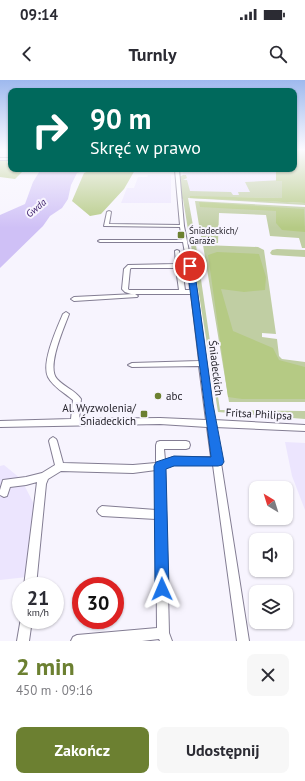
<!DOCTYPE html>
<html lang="pl">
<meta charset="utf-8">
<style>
body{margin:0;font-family:"PT Sans",sans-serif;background:#f7f7f7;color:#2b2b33;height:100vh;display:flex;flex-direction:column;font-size:15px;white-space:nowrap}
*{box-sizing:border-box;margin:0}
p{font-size:13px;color:#7c7c81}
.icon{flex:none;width:22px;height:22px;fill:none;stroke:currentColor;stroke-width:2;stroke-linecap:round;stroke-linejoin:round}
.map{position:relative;height:561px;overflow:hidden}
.sheet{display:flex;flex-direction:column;background:#fff;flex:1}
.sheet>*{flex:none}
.hud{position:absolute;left:8px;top:8px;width:289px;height:84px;border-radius:8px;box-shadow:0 1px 3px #0004;background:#00695c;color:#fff;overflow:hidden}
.needle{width:26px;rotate:322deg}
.controls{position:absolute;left:249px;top:401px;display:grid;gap:8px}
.controls a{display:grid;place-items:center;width:44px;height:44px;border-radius:8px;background:#fff;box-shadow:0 1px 3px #0004;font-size:20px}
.speed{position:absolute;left:12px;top:497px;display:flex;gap:8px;font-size:20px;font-weight:700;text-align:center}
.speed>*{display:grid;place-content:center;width:52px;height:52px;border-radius:50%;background:#fff;box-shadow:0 1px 3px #0004;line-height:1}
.speed small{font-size:10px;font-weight:400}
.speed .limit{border:6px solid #d22;background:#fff;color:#111}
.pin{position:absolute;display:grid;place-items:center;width:34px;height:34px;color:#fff;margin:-17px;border:2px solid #fff;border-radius:50%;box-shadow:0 1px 4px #0007}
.me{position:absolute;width:44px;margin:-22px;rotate:359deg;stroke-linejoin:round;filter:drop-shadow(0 0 3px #0008)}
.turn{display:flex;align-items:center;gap:14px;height:84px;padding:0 16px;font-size:18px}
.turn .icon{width:52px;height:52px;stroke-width:2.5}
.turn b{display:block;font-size:28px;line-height:34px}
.round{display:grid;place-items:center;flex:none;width:42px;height:42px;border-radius:8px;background:#f7f7f7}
.head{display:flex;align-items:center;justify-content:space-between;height:68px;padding:0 16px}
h1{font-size:24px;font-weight:700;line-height:30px;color:#6c8031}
.primary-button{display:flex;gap:8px;margin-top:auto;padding:8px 16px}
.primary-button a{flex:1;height:46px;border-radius:8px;background:#6c8031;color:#fff;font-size:16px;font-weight:700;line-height:46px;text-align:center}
.primary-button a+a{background:#f7f7f7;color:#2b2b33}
.status{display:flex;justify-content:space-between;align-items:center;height:28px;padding:0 20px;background:#fff;direction:ltr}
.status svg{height:11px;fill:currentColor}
header{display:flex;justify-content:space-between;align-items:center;height:52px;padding:0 16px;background:#fff;font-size:18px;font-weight:700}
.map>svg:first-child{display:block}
.built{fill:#ece5fe}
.green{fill:#c0cea3}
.forest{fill:#b5ca84}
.water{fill:#cfc0f6}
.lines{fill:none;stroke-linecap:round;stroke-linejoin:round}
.minor-casing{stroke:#837d93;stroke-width:2}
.minor{fill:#fff;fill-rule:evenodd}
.wall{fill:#b9b4c8}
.route{fill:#1a73e8;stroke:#114b97}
.poi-dot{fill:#6c8031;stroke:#f7f4fe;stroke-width:1.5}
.labels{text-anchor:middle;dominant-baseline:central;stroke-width:4;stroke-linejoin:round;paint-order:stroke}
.far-poi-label{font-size:9px;fill:#25232b;stroke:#f7f4fe;text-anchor:start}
.far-water-label{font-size:10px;font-style:italic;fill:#3f216d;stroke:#f7f4fe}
.street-label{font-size:11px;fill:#25232b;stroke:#f7f4fe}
.poi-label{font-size:11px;fill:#25232b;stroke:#f7f4fe;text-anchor:start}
</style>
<div class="status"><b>09:14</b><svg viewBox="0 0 49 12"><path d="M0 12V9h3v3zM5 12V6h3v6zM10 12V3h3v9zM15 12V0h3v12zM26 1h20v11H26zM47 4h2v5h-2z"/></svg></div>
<header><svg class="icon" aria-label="back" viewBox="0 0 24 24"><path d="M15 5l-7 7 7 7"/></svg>Turnly<svg class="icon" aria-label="search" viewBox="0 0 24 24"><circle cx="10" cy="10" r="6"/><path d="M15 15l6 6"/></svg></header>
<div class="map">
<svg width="305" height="561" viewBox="0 0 305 561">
<rect width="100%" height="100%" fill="#f7f4fe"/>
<path class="built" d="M186,89H281L282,118L182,115L183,91H186Z
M148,95H171V123H121L127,108H134L138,97H147Z
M285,362L305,363V430L292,396Z
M4,385L21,399L34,424L27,497L0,500V386Z"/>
<path class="green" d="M183,95H186L187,98L183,100H187L190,111L231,112L233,115H239L238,112H250L245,102L282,100V118L196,117L305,123V125L188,118L196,162H190L183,119L181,118L179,97Z
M195,121L305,127V168H302L299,158L270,156L266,135L219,133L218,163H202Z
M191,165H196L220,330L305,331V339L218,332Z
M203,165L258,167L264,170L276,254L262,253V257L277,259L279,276L282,279L305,282V322H229Z
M277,169L305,170V177L272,175L270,173L272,170Z"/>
<path class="forest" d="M294,70H305V123L190,118V116L282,118V101H276V89H294Z
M0,80H7V83L11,84V89H25L15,99L0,97Z
M94,89L135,90L124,109L101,134L90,136L72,121L84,93Z
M199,122L304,129L305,152L282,150L276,143V131L200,127Z
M217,172L259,174L266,197L265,210L244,212L221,209L233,251L273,268L279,280L305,287V319H242L228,317L208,175Z"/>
<path class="water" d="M41,89H88L77,93L71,105L68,119L62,128L50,136L43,146L0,188V135L25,124L33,102Z"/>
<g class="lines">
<g class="minor-casing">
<path id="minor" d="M0,78H11V80H0Z
M133,89H179L184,146L197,212L214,340L305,345V351L215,347L220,378L222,381L221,383L249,561H237L213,385H174L165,388L169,553L172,561H160L159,559L142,561H71L73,557L77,555L157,548L156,439L102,436L99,434L97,431L99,428L102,426L156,430V390L133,393L61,391L48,399L46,404L36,506H24L37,402L26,405L10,407L7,416L4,417L0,415V410L3,400L26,397L42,393L55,385L49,361L50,359L53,357L56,359L57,361L63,383L133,385L156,383V365L157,362L160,361H186L189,362L190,365L189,368L186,369H164L165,380L174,377H211L207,347L160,344L0,347V341L71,339L73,320C65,313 53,307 48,297C41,283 57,248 63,234L66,232L69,234C64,248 46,287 57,299C64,307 75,310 81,319L79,339L160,338L206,340L199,286L132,287L128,285L132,283L199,281L191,214H131L125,212L122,209L124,189L128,185L176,184L175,171L177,170L179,171L181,184H187L183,162H100L98,161L100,160H182L180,147L104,146L107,132L109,131L111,132L109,144L180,145L175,90H135ZM131,188H176L179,210H129L128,209L130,189ZM182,188H188L190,210H185Z
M135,214L138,216L137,217L74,221L71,219L74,217Z
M21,538V540H32L29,561H17Z"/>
</g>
<use href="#minor" class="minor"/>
</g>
<path class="wall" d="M207,89H216V90H208Z"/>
<linearGradient id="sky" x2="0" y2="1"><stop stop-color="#9eb9ee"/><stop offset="0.47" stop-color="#fbfaff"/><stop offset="1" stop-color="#fbfaff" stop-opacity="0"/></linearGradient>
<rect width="305" height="148" fill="url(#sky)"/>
<path class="route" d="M190,184L194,186L213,324L224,382L222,385L218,386H174L166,389L169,509L167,514L162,516L157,514L155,509L154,386L156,382L174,376L211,377L187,186Z"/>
<g class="poi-dot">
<rect x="177" y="151" width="8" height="8" rx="2"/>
<circle cx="158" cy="316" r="4"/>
<rect x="140" y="330" width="8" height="8" rx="2"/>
</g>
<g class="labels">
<g class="far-poi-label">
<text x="189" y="150">Śniadeckich/<tspan x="189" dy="10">Garaże</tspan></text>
</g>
<g class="far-water-label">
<text transform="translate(36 128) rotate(-40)">Gwda</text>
</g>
<g class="street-label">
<text transform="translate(216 288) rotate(83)">Śniadeckich</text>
<text transform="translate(259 334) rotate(3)">Fritsa Philipsa</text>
</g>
<g class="poi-label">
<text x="166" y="316">abc</text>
<text x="136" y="328" text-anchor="end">Al. Wyzwolenia/<tspan x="136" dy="13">Śniadeckich</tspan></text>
</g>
</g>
</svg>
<div class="controls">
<a><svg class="needle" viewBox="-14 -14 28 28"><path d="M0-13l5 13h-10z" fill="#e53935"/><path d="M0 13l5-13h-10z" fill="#7c7c81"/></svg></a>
<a><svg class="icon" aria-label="sound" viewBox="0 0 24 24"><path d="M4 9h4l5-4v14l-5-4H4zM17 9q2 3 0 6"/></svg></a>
<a><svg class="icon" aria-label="layers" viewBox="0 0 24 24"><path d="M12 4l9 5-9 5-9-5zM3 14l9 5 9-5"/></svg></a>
</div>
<div class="speed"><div>21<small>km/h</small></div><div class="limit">30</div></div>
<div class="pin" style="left:190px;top:186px;background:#d93025"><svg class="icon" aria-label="arrive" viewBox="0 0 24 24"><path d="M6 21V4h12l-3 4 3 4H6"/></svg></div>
<svg class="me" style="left:162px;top:509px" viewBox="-20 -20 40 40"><path d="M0-17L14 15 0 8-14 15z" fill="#1a73e8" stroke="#fff" stroke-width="4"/></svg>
<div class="hud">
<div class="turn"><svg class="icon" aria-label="right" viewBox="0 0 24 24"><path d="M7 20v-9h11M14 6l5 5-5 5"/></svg><div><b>90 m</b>Skręć w prawo</div></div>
</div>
</div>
<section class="sheet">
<div class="head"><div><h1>2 min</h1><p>450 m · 09:16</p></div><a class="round"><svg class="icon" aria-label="close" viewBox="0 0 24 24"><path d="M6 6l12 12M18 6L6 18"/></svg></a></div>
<div class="primary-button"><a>Zakończ</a><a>Udostępnij</a></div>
</section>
